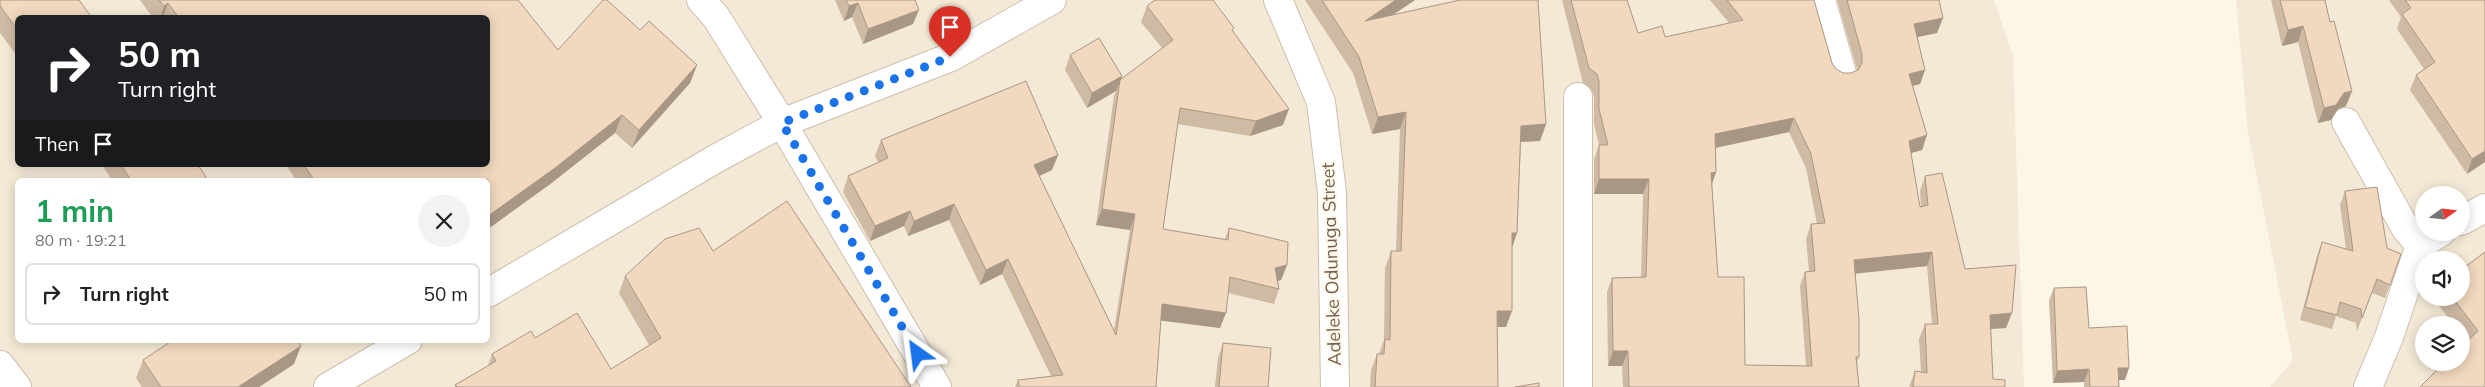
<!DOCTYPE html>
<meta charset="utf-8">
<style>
body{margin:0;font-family:Mulish,sans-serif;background:#f2f2f2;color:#202124;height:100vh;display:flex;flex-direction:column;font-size:19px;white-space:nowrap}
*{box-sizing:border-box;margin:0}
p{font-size:16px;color:#757577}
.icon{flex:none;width:28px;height:28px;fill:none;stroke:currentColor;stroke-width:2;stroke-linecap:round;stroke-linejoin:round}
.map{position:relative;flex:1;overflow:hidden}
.panel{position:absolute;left:15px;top:178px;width:475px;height:165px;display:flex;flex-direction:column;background:#fff;border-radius:8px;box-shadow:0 2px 12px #0003}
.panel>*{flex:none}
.hud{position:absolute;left:15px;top:15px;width:475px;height:152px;border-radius:8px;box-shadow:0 2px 12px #0003;background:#202124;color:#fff;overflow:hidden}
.needle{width:32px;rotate:75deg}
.buttons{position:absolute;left:2415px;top:186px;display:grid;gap:10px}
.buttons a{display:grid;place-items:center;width:55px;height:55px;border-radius:50%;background:#fff;box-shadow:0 2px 12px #0003;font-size:25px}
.pin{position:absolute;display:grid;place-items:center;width:42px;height:42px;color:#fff;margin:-51px -21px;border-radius:50% 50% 50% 0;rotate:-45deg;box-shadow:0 0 5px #0007}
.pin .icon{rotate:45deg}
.me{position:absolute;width:55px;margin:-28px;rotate:329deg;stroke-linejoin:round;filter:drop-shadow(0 0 4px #0008)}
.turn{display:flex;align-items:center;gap:18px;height:105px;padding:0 20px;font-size:22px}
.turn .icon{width:65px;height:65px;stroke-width:2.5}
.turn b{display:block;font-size:35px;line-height:42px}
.then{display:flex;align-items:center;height:48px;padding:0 20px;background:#0003;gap:10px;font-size:19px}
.round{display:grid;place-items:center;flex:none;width:52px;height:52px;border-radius:26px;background:#f2f2f2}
.head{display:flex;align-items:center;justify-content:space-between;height:85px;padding:0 20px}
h1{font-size:30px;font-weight:700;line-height:38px;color:#1e9e55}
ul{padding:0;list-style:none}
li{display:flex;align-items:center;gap:15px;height:62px;margin:0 10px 8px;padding:0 10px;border:2px solid #e0e0e0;border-radius:8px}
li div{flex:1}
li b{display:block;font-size:19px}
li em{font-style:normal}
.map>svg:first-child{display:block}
.residential{fill:#f3e9d6;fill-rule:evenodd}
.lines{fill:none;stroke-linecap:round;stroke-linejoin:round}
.street-casing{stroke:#cebfad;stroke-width:30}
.street{stroke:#fff;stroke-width:28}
.wall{fill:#cfbaa4;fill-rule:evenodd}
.shaded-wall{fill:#a99786}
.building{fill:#f1d8bf;stroke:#a99786;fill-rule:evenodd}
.route{stroke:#1a73e8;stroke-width:9;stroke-dasharray:0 16.2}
.labels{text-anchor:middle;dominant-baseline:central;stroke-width:4.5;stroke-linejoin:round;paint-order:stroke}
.street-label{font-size:18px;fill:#755f4c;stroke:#fffaed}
</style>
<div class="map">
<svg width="2485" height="387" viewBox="0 0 2485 387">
<rect width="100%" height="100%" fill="#fcf6e7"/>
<path class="residential" d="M0,0H1994L2013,56L2024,387H0ZM18,18H488V165H18ZM18,180H488V340H18Z
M2236,0H2485V387H2270L2293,360L2248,132ZM2424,195H2461V232H2424ZM2424,260H2461V298H2424ZM2424,325H2461V362H2424Z"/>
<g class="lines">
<g class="street-casing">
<path id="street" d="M701,0L716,17L782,123L937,387
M1278,0L1321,102L1332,193L1335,387
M1821,0L1842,73
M1578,97V387
M2346,122L2406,229L2420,245L2441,232
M2461,221L2485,208
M488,293L717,158L782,123L951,57L1052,0
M0,365L17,387
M328,387L408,340
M2368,387L2389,337L2420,245"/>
</g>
<use href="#street" class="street"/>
</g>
<path class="wall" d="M0,0L18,18V57L0,33Z
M140,0H518L558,50L640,30L697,65L690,83L632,148L615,133L549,185L488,180H296L286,165H488V18H153Z
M835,0H915L913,24L863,44L852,17L844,21Z
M1305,0H1415L1393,15L1546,124L1540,141L1521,142L1517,233L1512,248L1506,327H1497L1498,387H1370L1371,370L1377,354H1379L1384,340L1385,268L1391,251H1396L1400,129L1372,134L1353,73Z
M1562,0H1627L1638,33L1665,37L1729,23L1710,0H1814L1832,63L1836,69L1843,73H1851L1857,70V69L1837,0H1939L1937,33L1917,37L1925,70L1920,84L1913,86L1927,135L1922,150L1911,153L1920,207H1921L1920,191L1925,176L1965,269L2006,328L1991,329L1993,379L2005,387H1909L1915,371L1921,372L1919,339L1925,324H1932L1927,266L1855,274L1859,357L1857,363L1859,387H1623L1622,366H1608L1607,292L1612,278H1641L1643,194H1594V159L1599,145L1594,124V97L1591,89L1583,83ZM1789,132L1806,168L1817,224H1811L1806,239L1809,271L1805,272L1800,286L1806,366L1745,365L1718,277L1712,183L1716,172L1715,148Z
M2271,0H2325L2330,22L2352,91L2346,106L2338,109L2331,120L2318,123L2298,42L2282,46Z
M2389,0H2485V162L2467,174L2410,90L2416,75L2424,69L2397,29L2401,17Z
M1147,6L1233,31L1283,125L1250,136L1178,124L1163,229L1225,239L1229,228L1287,265L1281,280L1278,281L1279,289L1274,304L1228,293L1220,328L1161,320L1156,387H1015L1018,380L1051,376L1002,274L980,285L949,220L908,236L904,226L870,241L843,192L848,176L878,162L875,156L881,140L1058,155L1052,170L1039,176L1114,330L1130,230L1096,225L1114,96L1116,91L1087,108L1065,70L1070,55L1122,76L1120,80L1162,48L1141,22Z
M102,165H198L206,177L205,180H112Z
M2345,191L2390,285L2385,298L2372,293L2357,331L2356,323L2336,316L2332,329L2300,320L2317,256L2322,242L2346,249L2340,205Z
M713,251L911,387H455V385L488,366L492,354L535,338L611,369L649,345L619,293L625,276Z
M2485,252V387L2467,342L2461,335V325H2454L2436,302L2438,298H2461Z
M2054,288L2125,380H2119V387H2084V382L2053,383L2049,300Z
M1223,343L1268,387H1215L1218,358Z
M143,360L294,364L259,387H142L136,378Z"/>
<path class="shaded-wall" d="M1396,0H1415L1359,37L1365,21Z
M168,3L163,18H160L164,6Z
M858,3L852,17L844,21L849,6Z
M919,10L913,24L863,44L868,29Z
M1943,18L1937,33L1908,39L1914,24Z
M2303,26L2298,42L2282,46L2288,30Z
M697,65L690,83L632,148L639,130Z
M1925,70L1920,84L1904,88L1909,74Z
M1122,76L1116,91L1087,108L1092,93Z
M2352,91L2346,106L2338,109L2331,120L2318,123L2324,108L2344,93Z
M1289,109L1283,125L1250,136L1256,121Z
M1406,112L1400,129L1372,134L1378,117Z
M622,115L615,133L549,185L488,229V216Z
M1794,118L1789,132L1710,149L1715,134Z
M1546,124L1540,141L1515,142L1521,126Z
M1927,135L1922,150L1904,155L1909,141Z
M2485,151V162L2467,174L2472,159Z
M1058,155L1052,170L1028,181L1034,165Z
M1716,172L1711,187V173Z
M1599,179H1649L1643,194H1594Z
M954,204L949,220L908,236L914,221Z
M1102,209L1135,214L1130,230L1096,225Z
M910,211L904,226L870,241L875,226Z
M1512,233H1517L1511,250Z
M1932,252L1927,266L1849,274L1854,260Z
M1008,259L1002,274L980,285L986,270Z
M1287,265L1281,280L1269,284L1275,268Z
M1162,304L1226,313L1220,328L1156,320Z
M1497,311H1512L1506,327H1491Z
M2012,313L2006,328L1985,329L1990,315Z
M301,346L294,364L259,387H238Z
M1613,351H1628L1622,366H1608Z
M2118,368H2129L2125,380H2114Z
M2089,369L2084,382L2053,383L2057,371Z"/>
<path class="building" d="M0,0H79L92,18H18V30L0,6Z
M159,0H518L558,50L603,0H607L640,30L649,21L697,65L639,130L622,115L555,168L488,216V180H314L304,165H488V18H179L168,3L164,6Z
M846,0H915L919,10L868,29L858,3L849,6Z
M1155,0H1213L1234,28L1232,30L1289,109L1256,121L1180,108L1163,229L1228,240L1229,228L1288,242L1287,265L1275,268L1279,289L1230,277L1226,313L1162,304L1156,387H1019L1018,380L1063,375L1008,259L986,270L954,204L914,221L910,211L875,226L848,176L888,158L881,140L1026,81L1058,155L1034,165L1116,335L1135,214L1102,209L1120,80L1173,40L1147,6Z
M1322,0H1396L1365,21L1460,0H1538L1546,124L1521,126L1517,233H1512V311H1497L1498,387H1375L1377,354H1384L1385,339L1390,340L1391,251H1401L1406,112L1378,117L1359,57Z
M1571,0H1627L1638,33L1662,26L1665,37L1743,20L1727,0H1814L1832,63L1836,69L1843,73H1851L1858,70L1862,63V54L1847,0H1939L1943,18L1914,24L1925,70L1909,74L1927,135L1909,141L1920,207L1928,205L1925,176L1942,173L1965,269L2016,265L2012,313L1990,315L1993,379L2005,380V387H1913L1915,371L1927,373L1925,324H1938L1932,252L1854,260L1859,319V357H1856L1859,387H1629L1628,351H1613L1612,278L1646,277L1649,179H1599V145H1608L1599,109V82L1597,74L1589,68ZM1794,118L1811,154L1825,223L1811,224L1815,271L1805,272L1812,366L1745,365L1744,277H1718L1711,173L1716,172L1715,134Z
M2280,0H2325L2330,22L2334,21L2352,91L2344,93L2336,105L2324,108L2303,26L2288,30Z
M2405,0H2485V151L2472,159L2416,75L2435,62L2402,14L2411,8Z
M1099,38L1122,76L1092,93L1070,55Z
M121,165H198L206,177L202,180H131Z
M2377,187L2387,248L2401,254L2390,285L2377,279L2362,318L2361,309L2340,302L2337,315L2305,307L2322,242L2353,251L2345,191Z
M787,201L911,387H457L455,385L496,361L492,354L531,331L535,338L577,313L611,369L661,338L625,276L665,239L699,228L713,251Z
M2485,252V387H2420L2445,362H2461V347L2478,331L2453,298H2461V270Z
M2086,287L2089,328L2127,326L2129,368H2118L2119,387H2090L2089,369L2057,371L2054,288Z
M173,340H297L301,346L238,387H161L143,360Z
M1223,343L1271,348L1268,387H1219Z
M1539,383V387H1515Z"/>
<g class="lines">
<path class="route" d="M918,354L782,123L950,57"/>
</g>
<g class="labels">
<g class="street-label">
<text transform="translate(1331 264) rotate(-92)">Adeleke Odunuga Street</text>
</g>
</g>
</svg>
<div class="buttons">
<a><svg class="needle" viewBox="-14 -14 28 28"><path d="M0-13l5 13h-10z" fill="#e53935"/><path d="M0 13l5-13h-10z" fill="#757577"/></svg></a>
<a><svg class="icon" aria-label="sound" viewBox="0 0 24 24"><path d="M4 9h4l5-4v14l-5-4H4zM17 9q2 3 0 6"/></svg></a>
<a><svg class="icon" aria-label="layers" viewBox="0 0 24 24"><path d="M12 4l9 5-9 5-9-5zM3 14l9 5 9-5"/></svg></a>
</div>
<div class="pin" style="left:950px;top:57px;background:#d93025"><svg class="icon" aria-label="arrive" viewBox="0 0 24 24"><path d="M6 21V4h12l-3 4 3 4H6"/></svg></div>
<svg class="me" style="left:918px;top:354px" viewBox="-20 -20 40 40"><path d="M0-17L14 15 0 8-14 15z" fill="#1a73e8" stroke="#fff" stroke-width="4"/></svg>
<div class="hud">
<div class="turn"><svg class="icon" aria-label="right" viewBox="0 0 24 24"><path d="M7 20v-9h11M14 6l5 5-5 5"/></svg><div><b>50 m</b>Turn right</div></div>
<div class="then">Then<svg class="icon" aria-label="arrive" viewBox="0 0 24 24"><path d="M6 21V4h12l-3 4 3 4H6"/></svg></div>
</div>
<section class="panel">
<div class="head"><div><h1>1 min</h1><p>80 m · 19:21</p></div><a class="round"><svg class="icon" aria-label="close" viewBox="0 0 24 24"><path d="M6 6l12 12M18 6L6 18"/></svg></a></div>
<ul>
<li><svg class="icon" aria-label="right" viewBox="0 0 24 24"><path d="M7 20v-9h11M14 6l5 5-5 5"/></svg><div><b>Turn right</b></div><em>50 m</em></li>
</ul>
</section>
</div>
